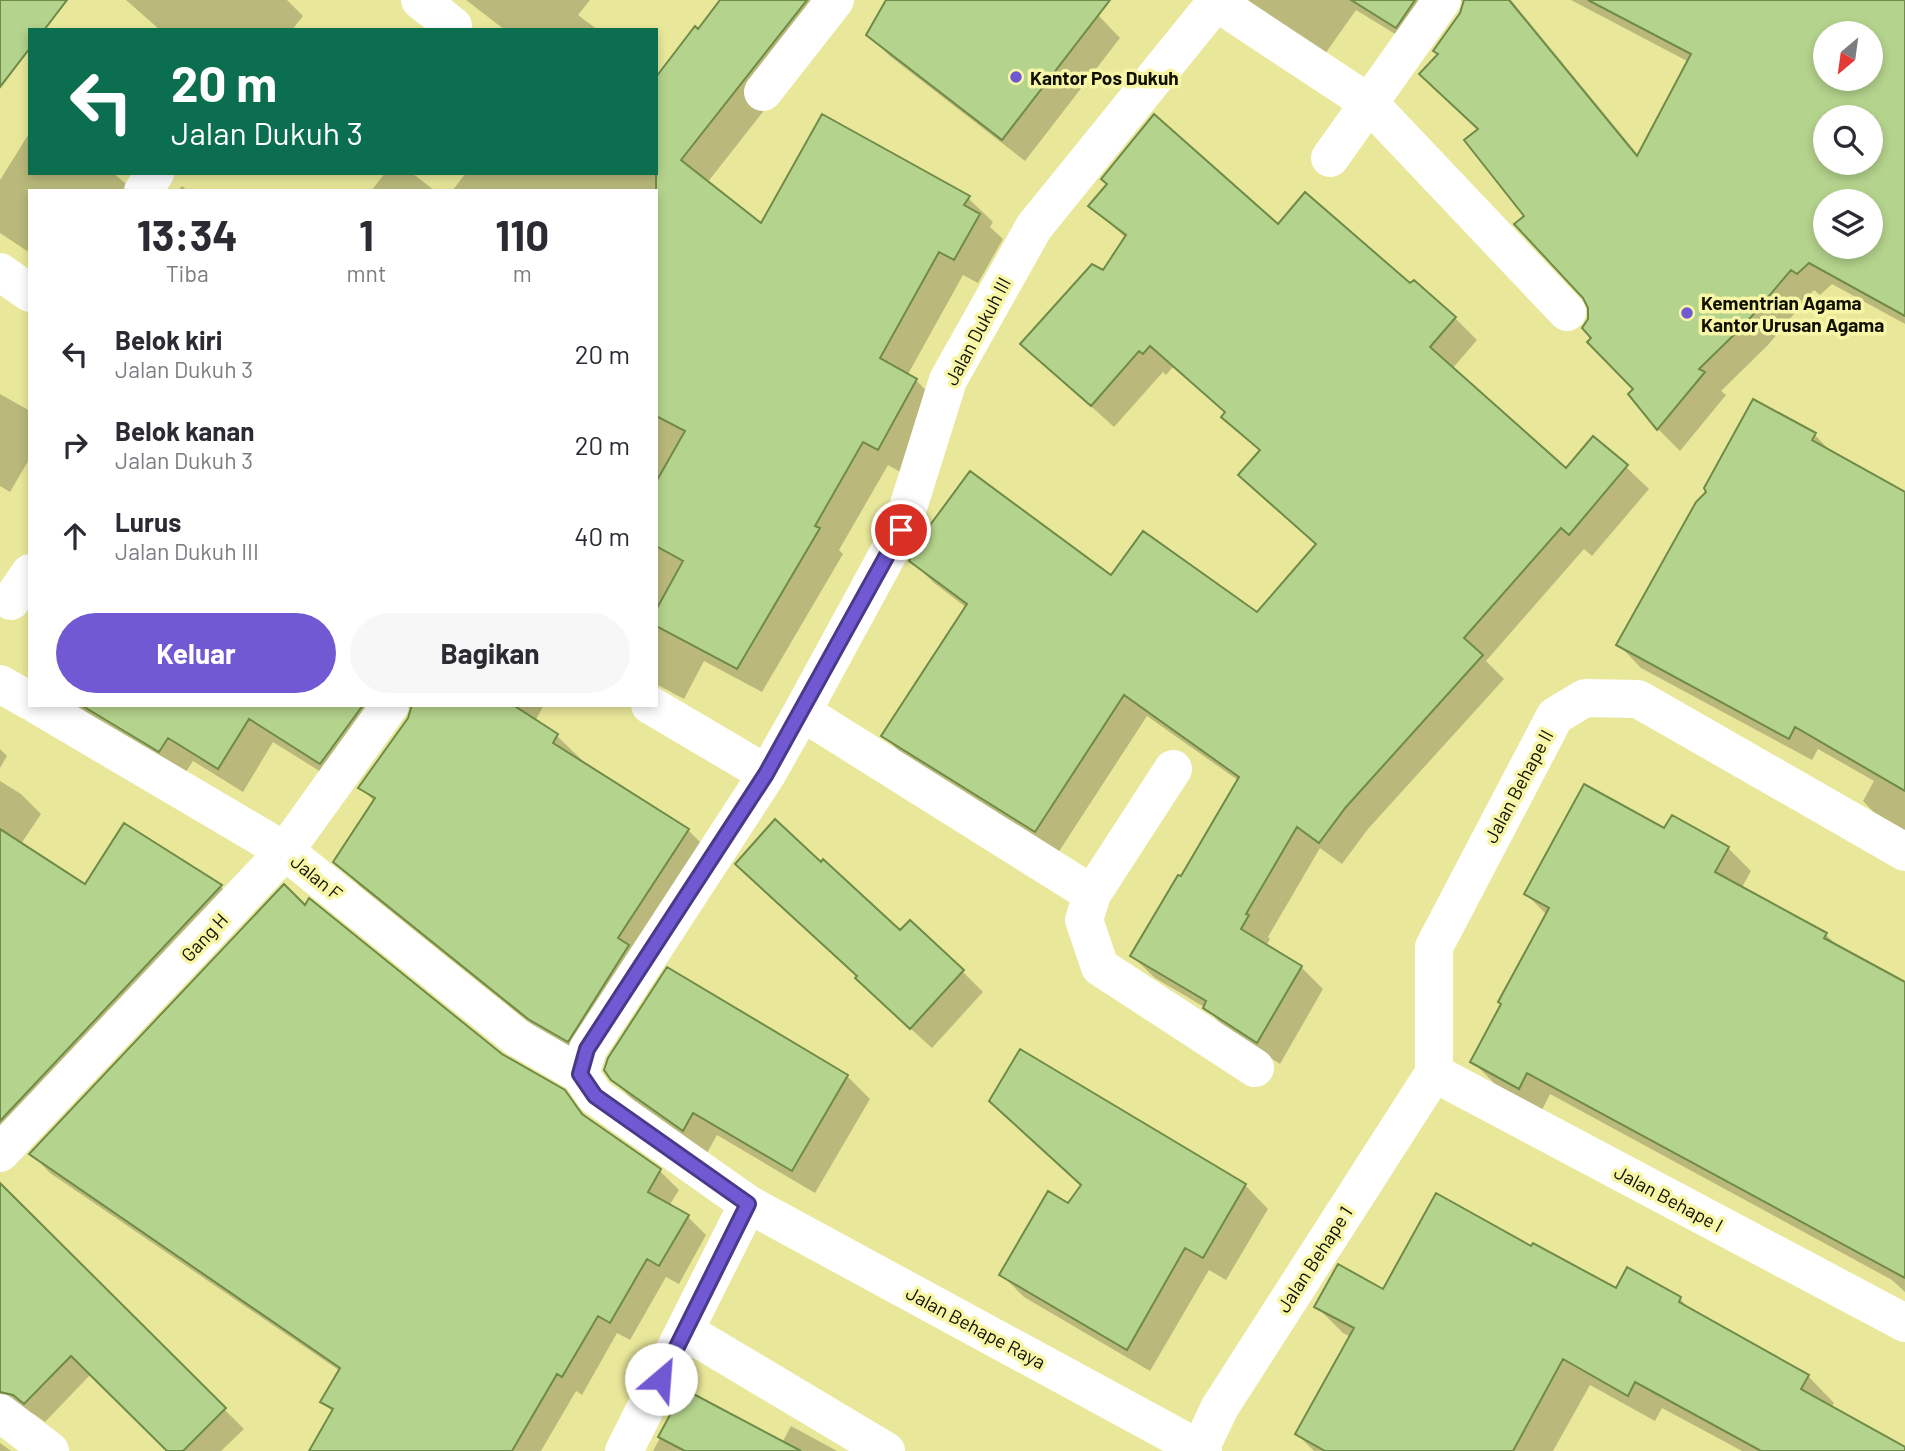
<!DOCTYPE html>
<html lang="id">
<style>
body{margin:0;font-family:Barlow,sans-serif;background:#f7f7f7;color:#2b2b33;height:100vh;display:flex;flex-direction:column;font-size:26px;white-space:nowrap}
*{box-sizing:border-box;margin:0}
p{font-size:23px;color:#7c7c81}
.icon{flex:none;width:38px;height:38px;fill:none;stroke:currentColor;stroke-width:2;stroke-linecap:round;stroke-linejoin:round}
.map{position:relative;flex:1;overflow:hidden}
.drawer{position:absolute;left:28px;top:189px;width:630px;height:518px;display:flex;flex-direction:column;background:#fff;border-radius:0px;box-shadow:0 4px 10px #0003}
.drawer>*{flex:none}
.guide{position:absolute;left:28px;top:28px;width:630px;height:147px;border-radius:0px;box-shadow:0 4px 10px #0003;background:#0b6e4f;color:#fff;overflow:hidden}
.needle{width:46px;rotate:209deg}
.buttons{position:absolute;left:1813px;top:21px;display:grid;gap:14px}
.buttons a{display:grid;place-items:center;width:70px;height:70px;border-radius:50%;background:#fff;box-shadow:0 4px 10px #0003;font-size:35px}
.pin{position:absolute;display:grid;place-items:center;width:60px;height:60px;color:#fff;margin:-30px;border:4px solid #fff;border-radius:50%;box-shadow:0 2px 7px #0007}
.me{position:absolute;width:77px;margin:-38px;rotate:27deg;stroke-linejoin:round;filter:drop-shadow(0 0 5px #0008)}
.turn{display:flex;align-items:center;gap:24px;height:147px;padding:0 28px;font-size:32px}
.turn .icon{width:91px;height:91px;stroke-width:2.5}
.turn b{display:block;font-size:49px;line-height:60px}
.eta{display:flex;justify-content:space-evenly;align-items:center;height:119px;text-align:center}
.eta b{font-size:42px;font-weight:700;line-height:49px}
.action{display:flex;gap:14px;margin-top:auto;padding:14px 28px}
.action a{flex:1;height:80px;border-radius:42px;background:#7059d3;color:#fff;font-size:28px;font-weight:700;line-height:80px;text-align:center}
.action a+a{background:#f7f7f7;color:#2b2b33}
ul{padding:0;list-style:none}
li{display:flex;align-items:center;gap:21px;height:91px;padding:0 28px}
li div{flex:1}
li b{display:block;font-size:26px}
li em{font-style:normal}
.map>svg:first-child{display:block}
.shadow{fill:#0003;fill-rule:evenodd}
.building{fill:#b4d38c;stroke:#6f8b47;stroke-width:2;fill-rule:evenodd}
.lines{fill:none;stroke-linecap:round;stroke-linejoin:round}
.minor{stroke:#fff;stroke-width:38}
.route-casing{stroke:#493a89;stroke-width:18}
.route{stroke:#7059d3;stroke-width:12}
.poi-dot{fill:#7059d3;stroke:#f7f6a7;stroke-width:2.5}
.labels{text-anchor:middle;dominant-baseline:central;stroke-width:7;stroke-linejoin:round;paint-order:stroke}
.poi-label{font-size:19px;font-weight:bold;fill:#100f00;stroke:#f7f6a7;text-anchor:start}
.street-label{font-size:19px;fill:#100f00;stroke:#f7f6a7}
</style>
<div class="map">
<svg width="1905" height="1451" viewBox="0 0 1905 1451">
<rect width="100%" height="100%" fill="#e9e89a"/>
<path class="shadow" d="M126,0H287L303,16L292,30H160Z
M466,0H590L578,15L598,30H505Z
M722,0H851L707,183L761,225L968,198L993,222L990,227L1003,239L978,283L963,275L907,376L916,380L940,405L902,473L888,465L839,550L843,554L762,692L704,661L684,699L656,684V191H452L466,173H656V74L659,76Z
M888,0H1078L1098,15L1120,38L1025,161L891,57L868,35Z
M1248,0H1466L1455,2L1418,48L1356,10L1325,54L1257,9Z
M1466,0H1511L1639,156L1689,62L1571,0H1905V324L1832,284L1820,295L1814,290L1768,345L1721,391L1726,395L1680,451L1658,429L1630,394L1635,389L1593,338L1589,319L1590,307L1527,216L1439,55ZM1825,33H1871V79H1825ZM1825,117H1871V163H1825ZM1825,201H1871V247H1825Z
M30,132V173H113L135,191H30V253L0,233V180Z
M385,173H412L435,191H371Z
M182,186L188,191H178Z
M1090,206L1278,226L1411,286L1455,318L1477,340L1452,369L1566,471L1626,467L1649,489L1592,556L1584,549L1486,661L1504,679L1368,829L1342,864L1320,848L1268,937L1270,939L1266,946L1301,967L1323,989L1280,1064L1227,1030L1206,1008L1155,978L1132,956L1182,879L1239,781L1147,716L1058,853L905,757L883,735L967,608L934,583L911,560L1111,578L1257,614L1317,546L1240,475L1261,452L1223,417L1226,413L1173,367L1166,375L1163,372L1114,427L1022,344L1104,272L1126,238Z
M0,394L30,411V458L10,492L0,486Z
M1815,435L1834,455L1905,493V835L1885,824L1863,801L1874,781L1818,749L1812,760L1641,668L1619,645Z
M75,705H544L535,721L557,736L582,760L580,762L688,830L712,854L592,1064L555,1043L360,886L335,861L375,802L360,787L410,718L414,707L405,709L345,787L273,742L243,792L193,761L184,775Z
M0,749L7,756L0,768Z
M0,781L21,794L41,814L21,844L86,886L125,825L221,887L241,906L0,1153Z
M1665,831L1728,848L1751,871L1741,889L1826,935L1841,949L1905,984V1292L1892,1280L1550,1094L1542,1110L1495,1084L1472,1061L1547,915L1526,894Z
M305,907L501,1056L564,1092L592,1123L660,1171L679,1190L669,1206L688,1217L706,1235L679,1284L666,1277L630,1340L617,1333L582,1395L576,1391L541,1451H311L333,1412L322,1401L340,1371L50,1173L32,1154Z
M962,971L983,992L932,1048L878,999Z
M847,1076L870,1099L815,1193L717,1135L707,1153L636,1103L612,1079Z
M1245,1185L1268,1209L1226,1280L1209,1270L1150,1371L1024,1297L1001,1274L1068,1205L1082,1186Z
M0,1186L244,1429L221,1451H169L91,1374L45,1422L34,1414L23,1410L0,1424Z
M1532,1248L1616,1291L1628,1270L1680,1299L1695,1314L1808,1376L1834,1403L1831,1408L1905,1449V1451H1742L1662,1408L1655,1421L1590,1385L1553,1451H1314L1297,1434L1351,1337L1343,1333L1316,1306L1384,1291Z
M685,1391L782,1443L791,1426L837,1451H653Z
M0,1443L11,1451H0Z"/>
<path class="building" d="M0,0H67L44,30H30V48L0,87Z
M720,0H807L681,160L761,223L822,114L970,196L964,205L980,214L954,260L939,252L880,358L917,379L878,450L863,442L815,526L820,528L737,669L656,626V610L683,561L656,546V482L685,431L656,416V77L695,26L698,29Z
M886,0H1110L1002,140L866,35Z
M1351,0H1415L1396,28Z
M1464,0H1509L1637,156L1691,54L1588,0H1905V316L1809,263L1797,274L1791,270L1746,323L1699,369L1705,372L1657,430L1628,394L1633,389L1587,342L1591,338L1582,328L1588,319V308L1583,298L1514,224L1524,216L1464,140L1478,129L1419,74L1438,54L1433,51L1460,13ZM1825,33H1871V79H1825ZM1825,117H1871V163H1825ZM1825,201H1871V247H1825Z
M1154,114L1278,224L1305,192L1410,283L1414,280L1456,317L1430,347L1566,468L1593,436L1628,465L1569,535L1561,528L1464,638L1483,655L1346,807L1319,843L1297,827L1246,914L1249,915L1241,929L1302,966L1257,1043L1203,1008L1206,1001L1130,956L1178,875L1181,876L1239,777L1124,695L1035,832L881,736L967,604L909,561L922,536L970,471L1111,575L1143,531L1257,612L1316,544L1238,475L1260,450L1221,417L1225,412L1150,346L1143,354L1139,351L1091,406L1020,344L1092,264L1103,270L1126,235L1088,206L1107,184L1101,179Z
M1753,399L1816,433L1812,440L1905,492V791L1795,727L1789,739L1616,645L1696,502L1706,492L1704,488Z
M81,705H363L320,764L249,719L218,769L168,738L159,752Z
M412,705H513L558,734L553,743L689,829L618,938L629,945L568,1042L528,1019L333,862L375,798L358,788L408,718Z
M1584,784L1664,828L1672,815L1729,847L1715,872L1827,933L1824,938L1905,982V1278L1527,1073L1519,1089L1470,1062L1501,1004L1498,1002L1549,908L1524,894Z
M775,819L821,862L823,859L900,930L910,920L964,970L910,1029L855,978L857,976L735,864Z
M124,823L222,885L0,1121V829L85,884Z
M284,884L305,905L309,898L502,1054L565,1090L582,1114L661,1169L648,1192L689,1215L659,1266L647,1259L610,1323L598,1316L562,1377L557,1374L512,1451H309L333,1409L320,1402L340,1368L29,1154Z
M667,967L848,1075L792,1171L693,1113L683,1131L611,1080L604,1070L608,1058Z
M1020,1049L1246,1184L1203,1258L1185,1248L1127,1350L999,1275L1048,1191L1068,1203L1081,1185L989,1101Z
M0,1183L226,1408L183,1451H167L71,1356L24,1404L13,1395L0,1392Z
M1436,1193L1531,1246L1533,1243L1616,1288L1627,1267L1681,1297L1679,1302L1809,1375L1801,1389L1905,1447V1451H1761L1635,1382L1628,1396L1563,1359L1513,1451H1325L1295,1434L1354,1328L1314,1307L1338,1264L1383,1289Z
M684,1389L801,1451H685L658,1437Z"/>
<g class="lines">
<path class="minor" d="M420,0L453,26
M1216,2L1369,103L1567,312
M763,92L835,0
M1330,158L1442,0
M143,191L155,173
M0,272L30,293
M11,601L30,573
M0,684L30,701
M37,705L285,851L516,1037L580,1074L595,1096L748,1204L1203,1451
M650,705L767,774
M802,712L1092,894L1084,920L1100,967L1255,1068
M1092,894L1173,769
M1434,1073V947L1555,716L1585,698L1638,699L1905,852
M1434,1073L1905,1323
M580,1074L588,1049L767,774L802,712L901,530L948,380L1034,227L1216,2L1214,0
M0,1153L285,851L390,705
M685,1331L886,1451
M0,1413L50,1451
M1200,1449L1220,1407L1434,1073
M624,1451L748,1204"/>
</g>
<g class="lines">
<g class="route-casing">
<path id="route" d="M661,1379L748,1204L595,1096L580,1074L587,1049L766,774L901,530"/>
</g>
<use href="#route" class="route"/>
</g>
<g class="poi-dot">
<circle cx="1016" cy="77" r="7"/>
<circle cx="1687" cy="313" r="7"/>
</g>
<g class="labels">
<g class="poi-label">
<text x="1030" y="77">Kantor Pos Dukuh</text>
<text x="1701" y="302">Kementrian Agama<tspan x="1701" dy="22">Kantor Urusan Agama</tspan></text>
</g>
<g class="street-label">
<text transform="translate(977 331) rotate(-62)">Jalan Dukuh III</text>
<text transform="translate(1518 786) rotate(-62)">Jalan Behape II</text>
<text transform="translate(317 877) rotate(39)">Jalan F</text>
<text transform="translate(204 937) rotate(-47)">Gang H</text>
<text transform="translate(1669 1198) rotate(28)">Jalan Behape I</text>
<text transform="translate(1314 1259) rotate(-57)">Jalan Behape 1</text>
<text transform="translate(976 1327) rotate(28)">Jalan Behape Raya</text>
</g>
</g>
</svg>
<div class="buttons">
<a><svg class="needle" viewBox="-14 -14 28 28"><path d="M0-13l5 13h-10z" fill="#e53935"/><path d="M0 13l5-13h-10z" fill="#7c7c81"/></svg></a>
<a><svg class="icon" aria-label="search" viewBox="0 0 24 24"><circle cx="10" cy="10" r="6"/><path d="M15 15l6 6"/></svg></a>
<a><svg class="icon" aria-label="layers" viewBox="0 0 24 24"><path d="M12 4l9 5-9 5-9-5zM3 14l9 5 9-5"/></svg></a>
</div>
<div class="pin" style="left:901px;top:530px;background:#d93025"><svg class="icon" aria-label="arrive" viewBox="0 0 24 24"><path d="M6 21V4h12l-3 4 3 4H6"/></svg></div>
<svg class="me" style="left:661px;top:1379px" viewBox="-20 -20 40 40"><circle r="19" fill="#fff"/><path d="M0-13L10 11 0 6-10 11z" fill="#7059d3"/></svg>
<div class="guide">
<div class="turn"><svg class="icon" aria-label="left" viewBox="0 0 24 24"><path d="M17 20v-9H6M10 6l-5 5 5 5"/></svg><div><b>20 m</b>Jalan Dukuh 3</div></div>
</div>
<section class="drawer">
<div class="eta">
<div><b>13:34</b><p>Tiba</p></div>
<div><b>1</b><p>mnt</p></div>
<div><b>110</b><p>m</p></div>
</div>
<ul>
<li><svg class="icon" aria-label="left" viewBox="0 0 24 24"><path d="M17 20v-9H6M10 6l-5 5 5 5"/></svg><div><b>Belok kiri</b><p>Jalan Dukuh 3</p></div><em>20 m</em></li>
<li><svg class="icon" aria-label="right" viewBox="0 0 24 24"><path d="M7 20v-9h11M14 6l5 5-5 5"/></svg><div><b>Belok kanan</b><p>Jalan Dukuh 3</p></div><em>20 m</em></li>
<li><svg class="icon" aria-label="ahead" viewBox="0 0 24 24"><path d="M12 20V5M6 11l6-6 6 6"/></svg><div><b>Lurus</b><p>Jalan Dukuh III</p></div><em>40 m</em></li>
</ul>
<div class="action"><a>Keluar</a><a>Bagikan</a></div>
</section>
</div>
